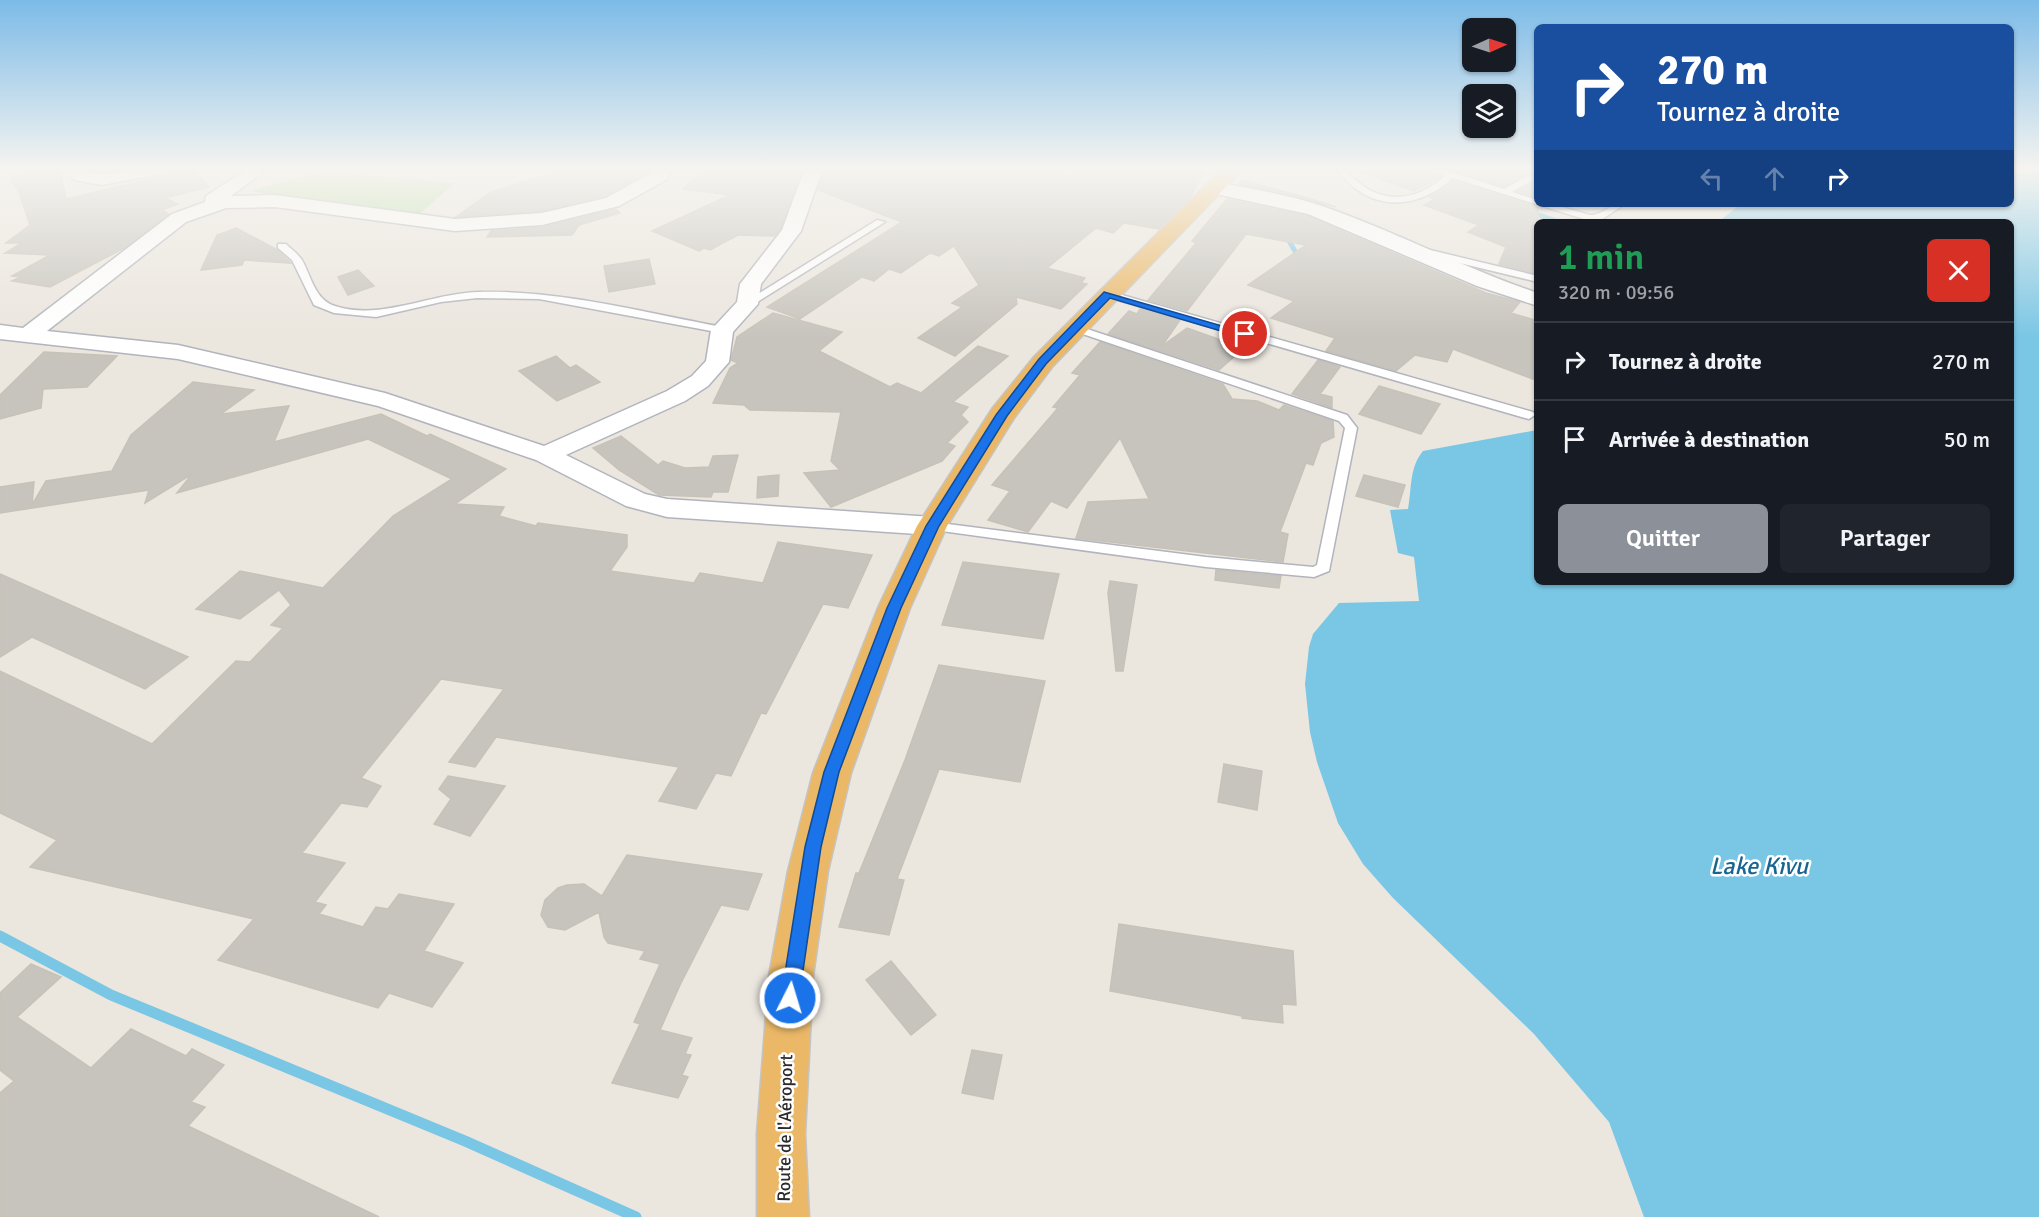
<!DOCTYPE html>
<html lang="fr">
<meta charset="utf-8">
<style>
body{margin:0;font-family:Signika,sans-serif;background:#20242c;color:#f1f3f6;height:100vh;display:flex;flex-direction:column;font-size:22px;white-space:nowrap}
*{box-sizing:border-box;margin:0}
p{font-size:20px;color:#9ea1a6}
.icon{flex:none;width:33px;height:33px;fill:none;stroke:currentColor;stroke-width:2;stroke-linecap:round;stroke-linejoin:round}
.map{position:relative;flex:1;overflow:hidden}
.panel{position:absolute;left:1534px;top:219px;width:480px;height:366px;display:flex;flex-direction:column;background:#171b24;border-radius:9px;box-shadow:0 2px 4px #0004}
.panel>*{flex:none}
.hud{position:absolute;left:1534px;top:24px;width:480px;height:183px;border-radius:9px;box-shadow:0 2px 4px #0004;background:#1a4fa0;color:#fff;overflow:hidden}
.needle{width:39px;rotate:87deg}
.tools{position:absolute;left:1462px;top:18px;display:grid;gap:12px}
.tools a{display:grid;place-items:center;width:54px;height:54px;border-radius:9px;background:#171b24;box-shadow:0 2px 4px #0004;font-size:30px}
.pin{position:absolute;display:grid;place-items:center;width:51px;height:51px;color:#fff;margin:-26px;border:3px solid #fff;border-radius:50%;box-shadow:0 2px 6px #0007}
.me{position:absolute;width:66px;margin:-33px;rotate:5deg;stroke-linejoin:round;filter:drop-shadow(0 0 4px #0008)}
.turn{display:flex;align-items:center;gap:21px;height:126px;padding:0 24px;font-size:27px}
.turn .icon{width:78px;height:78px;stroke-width:2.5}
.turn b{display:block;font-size:42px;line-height:51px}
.lanes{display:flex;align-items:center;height:57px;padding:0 24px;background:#0003;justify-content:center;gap:30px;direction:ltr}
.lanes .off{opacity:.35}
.round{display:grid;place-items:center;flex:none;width:63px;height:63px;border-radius:9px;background:#20242c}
.headline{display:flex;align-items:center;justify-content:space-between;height:102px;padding:0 24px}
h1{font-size:36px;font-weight:600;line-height:45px;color:#1e9e55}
.action{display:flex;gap:12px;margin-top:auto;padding:12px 24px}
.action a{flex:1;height:69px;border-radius:9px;background:#8c9099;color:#fff;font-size:24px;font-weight:600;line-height:69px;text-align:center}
.action a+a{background:#20242c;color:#f1f3f6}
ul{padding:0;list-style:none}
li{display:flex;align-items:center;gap:18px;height:78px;padding:0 24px;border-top:2px solid #363941}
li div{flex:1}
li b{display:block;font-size:22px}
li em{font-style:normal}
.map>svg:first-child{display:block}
.green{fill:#b3dd9f}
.water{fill:#7ac6e5}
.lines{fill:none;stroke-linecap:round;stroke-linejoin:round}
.stream-far1{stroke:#7ac6e5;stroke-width:5}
.stream{stroke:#7ac6e5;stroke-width:11}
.building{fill:#c7c4bd;stroke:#c7c2b8;stroke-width:1.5}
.service-casing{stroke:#b2b4bd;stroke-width:3}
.minor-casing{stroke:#b2b4bd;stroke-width:3}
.trunk-casing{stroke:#c4c4c4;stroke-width:3}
.service{fill:#fff;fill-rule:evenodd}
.minor{fill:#fff;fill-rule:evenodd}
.trunk{fill:#ebb867;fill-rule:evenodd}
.route{fill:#1a73e8;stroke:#114b97;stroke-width:1.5}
.labels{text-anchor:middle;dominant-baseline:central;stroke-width:5;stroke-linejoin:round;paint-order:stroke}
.street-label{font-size:18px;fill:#2b2b2b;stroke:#fff}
.near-water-label{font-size:24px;font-style:italic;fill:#196591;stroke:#fff}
</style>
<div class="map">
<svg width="2039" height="1217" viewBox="0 0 2039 1217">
<rect width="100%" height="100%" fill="#ebe6de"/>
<path class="green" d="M324,171L455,183L416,217L249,191Z"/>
<path class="water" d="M2012,168H2039V1217H1644L1609,1122L1534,1034L1393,898L1363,864L1338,823L1317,762L1310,732L1305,684L1309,647L1313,634L1339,603L1419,601L1414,557L1398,553L1390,510L1408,509C1412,488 1409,468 1423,451L1537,430L1538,582H2012V222H1718L1741,204H2012Z"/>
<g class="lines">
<path class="stream-far1" d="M1528,211L1559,222
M1284,232L1300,260"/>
<path class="stream" d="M0,936L111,995L465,1141L636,1217"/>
</g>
<path class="building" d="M51,168H60L66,199L193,169L209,187L165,198L178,204L162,210L169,214L126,247L50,287L12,281L21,277L12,276L50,255L5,253L22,243H6L30,225L18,189L11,182L15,181L11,176Z
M552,168H644L640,172L647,173L605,196L542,211L456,217L491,192L553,173Z
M707,168H803L780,229L774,236L738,235L710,250L704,248L699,251L652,231L730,195L683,189Z
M825,168H1044L1071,176L1078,168H1206L1190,198L1159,229L1124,223L1113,233L1096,228L1047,268L1085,278L1081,283L1087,284L1061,309L1016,297L1017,304L955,356L918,338L962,307L952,303L979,285L954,246L939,256L930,253L901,273L889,269L874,281L862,277L800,319L767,307L902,222L818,190Z
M1358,168H1424L1441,177L1414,191L1357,171Z
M1446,168H1538V197L1518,191L1534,182L1533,174H1526L1504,187Z
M1242,180L1311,199L1336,207L1239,184Z
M1453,180L1538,207V274L1499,264L1506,247L1468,232L1479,225L1424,205L1435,199L1429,197Z
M1227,199L1307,216L1486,293L1520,302L1511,313L1538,321V381L1453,349L1447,362L1415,355L1396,371L1326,351L1335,338L1271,318L1294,301L1248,285L1306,245L1246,234L1187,311L1148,300L1196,243L1192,241Z
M616,209L620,213L579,225L572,235L487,237L491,231L543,227Z
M236,228L276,249L291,263L244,260L242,265L201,270L217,235Z
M649,259L655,284L609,292L604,266Z
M358,270L374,286L348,295L338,277Z
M1140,309L1180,320L1162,346L1187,328L1244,348L1219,370L1108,334L1129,311L1137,314Z
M773,313L842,332L819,351L890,387L897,383L921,393L978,346L1008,356L953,402L968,407L961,415L968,422L947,443L955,446L942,461L831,507L804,473L840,470L831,461L841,412L750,410L744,405L713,403L730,368L738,363L731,360L737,337Z
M1100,342L1223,384L1232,399L1257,401L1279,410L1284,405L1333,421L1334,437L1321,443L1313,465L1306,463L1280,532L1288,534L1283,562L1076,538L1088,502L1149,499L1120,438L1067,508L1051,501L1028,532L988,520L1010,491L992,485L1058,408L1053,407L1080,375L1072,373Z
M44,352L117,356L87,387L43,389L41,408L0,419V395Z
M556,356L570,368L576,365L600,382L557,401L519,371Z
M1318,360L1340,367L1320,394L1332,397V408L1292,394Z
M193,382L254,390L221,414L289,406L274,442L381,414L427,436L430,434L506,469L455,504L504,507L499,516L536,526L538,523L627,535V547L610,571L694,583L700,573L763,583L778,542L872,555L848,608L823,604L766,714L761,713L731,776L716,773L696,809L659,801L679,767L496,737L475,767L449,762L504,689L441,679L361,778L381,786L367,807L341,803L302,853L345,863L315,902L326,905L319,914L363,927L376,907L388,909L399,894L454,904L424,951L463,963L432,1007L389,993L378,1008L218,960L254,919L30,867L57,840L0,813V671L152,744L236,661L250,662L283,628L271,625L291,605L279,590L240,619L196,609L240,571L323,588L393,516L452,479L368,439L177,493L192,474L145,503L149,490L0,513V487L34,482L32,505L46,481L112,471L131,435Z
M1379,386L1440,404L1421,434L1359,414Z
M621,436L658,465L663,461L685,468L709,467L713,456L738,455L728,492H713L711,497L659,495L619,470L593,448Z
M779,475L778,496L757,498L758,477Z
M1364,475L1405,485L1398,507L1356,496Z
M963,562L1059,574L1043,639L942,625Z
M1216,570L1281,576L1279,588L1215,580Z
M0,574L163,646L188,657L145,689L32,637L0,657Z
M1110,581L1137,585L1123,671H1116L1108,593Z
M939,665L1045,681L1020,782L939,769L897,879L904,880L889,935L839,927L856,873H859L905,760Z
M1224,764L1262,771L1257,810L1218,802Z
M448,776L505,786L470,836L434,824L451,799L439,789Z
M627,855L762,874L748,910L721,905L680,985L660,1030L692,1038L685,1054L691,1055L682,1075L688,1077L678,1098L612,1083L640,1024L634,1022L660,964L640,959L645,951L608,943L604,937L599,912L565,930L548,927L541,915L545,900L558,888L567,885L584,884L602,896Z
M1119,924L1293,951L1296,1005L1282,1004L1283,1023L1242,1018V1016L1110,991Z
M891,961L936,1015L911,1035L866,980Z
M31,964L61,977L17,1017L91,1068L131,1029L186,1056L192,1049L224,1065L191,1102L205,1107L188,1126L379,1217H0V1093L14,1081L0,1070V993Z
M972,1050L1002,1055L993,1099L962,1093Z"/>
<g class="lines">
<g class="service-casing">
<path id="service" d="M1336,168H1345C1372,204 1411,206 1445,176L1426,168H1439L1504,189L1527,176H1533V180L1512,192L1538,200V204H1551L1590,215C1604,215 1608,204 1625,204L1601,220L1590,221L1453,178C1414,213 1366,211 1336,168Z
M877,220L885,222L751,306L742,304Z
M278,244H286C291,249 298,254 302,260C311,276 315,300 335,306C381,321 431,293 479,292C560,290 642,312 722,327L728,330L722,333L539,299L477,298L441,302L376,317L334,313L314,305L292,260L278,248Z
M1426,249L1538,276V282L1422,254L1421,252Z
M1108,291L1533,412L1535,415L1529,419L1525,418L1104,296V292Z
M1075,325L1347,415L1357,428L1329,571L1314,577L1206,567L927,529L925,526L932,522L1206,557L1313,567L1317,565L1345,428L1339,421L1071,330L1069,328Z"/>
</g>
<g class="minor-casing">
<path id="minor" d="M74,168H92L90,172L102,175L138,168H175L166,173L102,185L74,180L71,176Z
M243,168H261V174L231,196L275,195L455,219L542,213L606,198L653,172L656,168H674L666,180L619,206L542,225L455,231L275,207L226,208L186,222L47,331L178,345L385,393L544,446L667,391L692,376L706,361L711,330L737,302L740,284L782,230L805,168H823L801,231L761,284L758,304L733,332L729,362L708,386L685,401L566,455L645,494L667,499L932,517L942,520L946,526L942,532L932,535L667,517L626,506L536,460L378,406L178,359L0,339V325L23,328L172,214L205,202L206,196L243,172Z
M1213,182C1251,188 1289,195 1325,207C1397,232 1465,269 1538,293V306L1477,286L1308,214L1207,192L1204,188L1207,184Z"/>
</g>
<g class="trunk-casing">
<path id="trunk" d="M1223,168H1244L1052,367L1014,418L947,526L910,608L851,773L828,871L813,976L805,1134L809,1217H757V1134L769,976L788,871L813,773L878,608L917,526L992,409L1034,357Z"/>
</g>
<use href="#service" class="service"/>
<use href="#minor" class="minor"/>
<use href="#trunk" class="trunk"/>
</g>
<linearGradient id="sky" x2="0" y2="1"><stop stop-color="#7cbbe7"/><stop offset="0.5" stop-color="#f6f4f0"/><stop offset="1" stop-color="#f6f4f0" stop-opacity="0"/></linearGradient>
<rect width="2039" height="338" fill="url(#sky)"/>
<path class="route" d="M1104,292L1250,334L1241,337L1110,298L1046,364L1007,416L939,526L901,608L839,772L821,847L799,998L797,1005L790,1007L783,1005L781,998L805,847L824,772L887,608L926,526L996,415L1039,359Z"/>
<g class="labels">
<g class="street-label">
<text transform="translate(785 1128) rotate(-89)">Route de l'Aéroport</text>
</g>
<g class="near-water-label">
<text x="1759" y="866">Lake Kivu</text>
</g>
</g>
</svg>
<div class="tools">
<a><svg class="needle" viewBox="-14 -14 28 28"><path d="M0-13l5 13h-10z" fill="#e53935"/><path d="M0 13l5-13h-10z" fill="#9ea1a6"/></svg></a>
<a><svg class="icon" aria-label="layers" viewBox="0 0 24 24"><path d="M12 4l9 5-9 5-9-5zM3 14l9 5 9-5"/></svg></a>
</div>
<div class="pin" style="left:1245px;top:334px;background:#d93025"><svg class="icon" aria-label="arrive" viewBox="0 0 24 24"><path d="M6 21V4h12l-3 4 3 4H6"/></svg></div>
<svg class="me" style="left:790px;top:998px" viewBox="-20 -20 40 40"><circle r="17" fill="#1a73e8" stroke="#fff" stroke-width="3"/><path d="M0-11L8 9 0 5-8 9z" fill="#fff"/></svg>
<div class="hud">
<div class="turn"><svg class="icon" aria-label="right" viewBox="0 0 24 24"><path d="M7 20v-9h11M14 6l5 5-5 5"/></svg><div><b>270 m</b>Tournez à droite</div></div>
<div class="lanes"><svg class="icon off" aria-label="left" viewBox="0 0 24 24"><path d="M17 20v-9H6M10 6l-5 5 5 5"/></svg><svg class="icon off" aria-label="ahead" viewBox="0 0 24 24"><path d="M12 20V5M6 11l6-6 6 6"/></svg><svg class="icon" aria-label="right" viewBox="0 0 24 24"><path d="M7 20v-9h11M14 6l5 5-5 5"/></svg></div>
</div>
<section class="panel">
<div class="headline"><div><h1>1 min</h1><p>320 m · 09:56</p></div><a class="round" style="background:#d93025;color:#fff"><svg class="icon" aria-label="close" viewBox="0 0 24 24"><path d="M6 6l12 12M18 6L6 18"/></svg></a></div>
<ul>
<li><svg class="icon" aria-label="right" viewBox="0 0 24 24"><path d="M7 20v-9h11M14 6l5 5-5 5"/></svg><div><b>Tournez à droite</b></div><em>270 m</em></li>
<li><svg class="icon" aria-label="arrive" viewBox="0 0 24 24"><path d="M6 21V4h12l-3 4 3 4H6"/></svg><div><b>Arrivée à destination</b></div><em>50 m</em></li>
</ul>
<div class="action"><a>Quitter</a><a>Partager</a></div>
</section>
</div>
